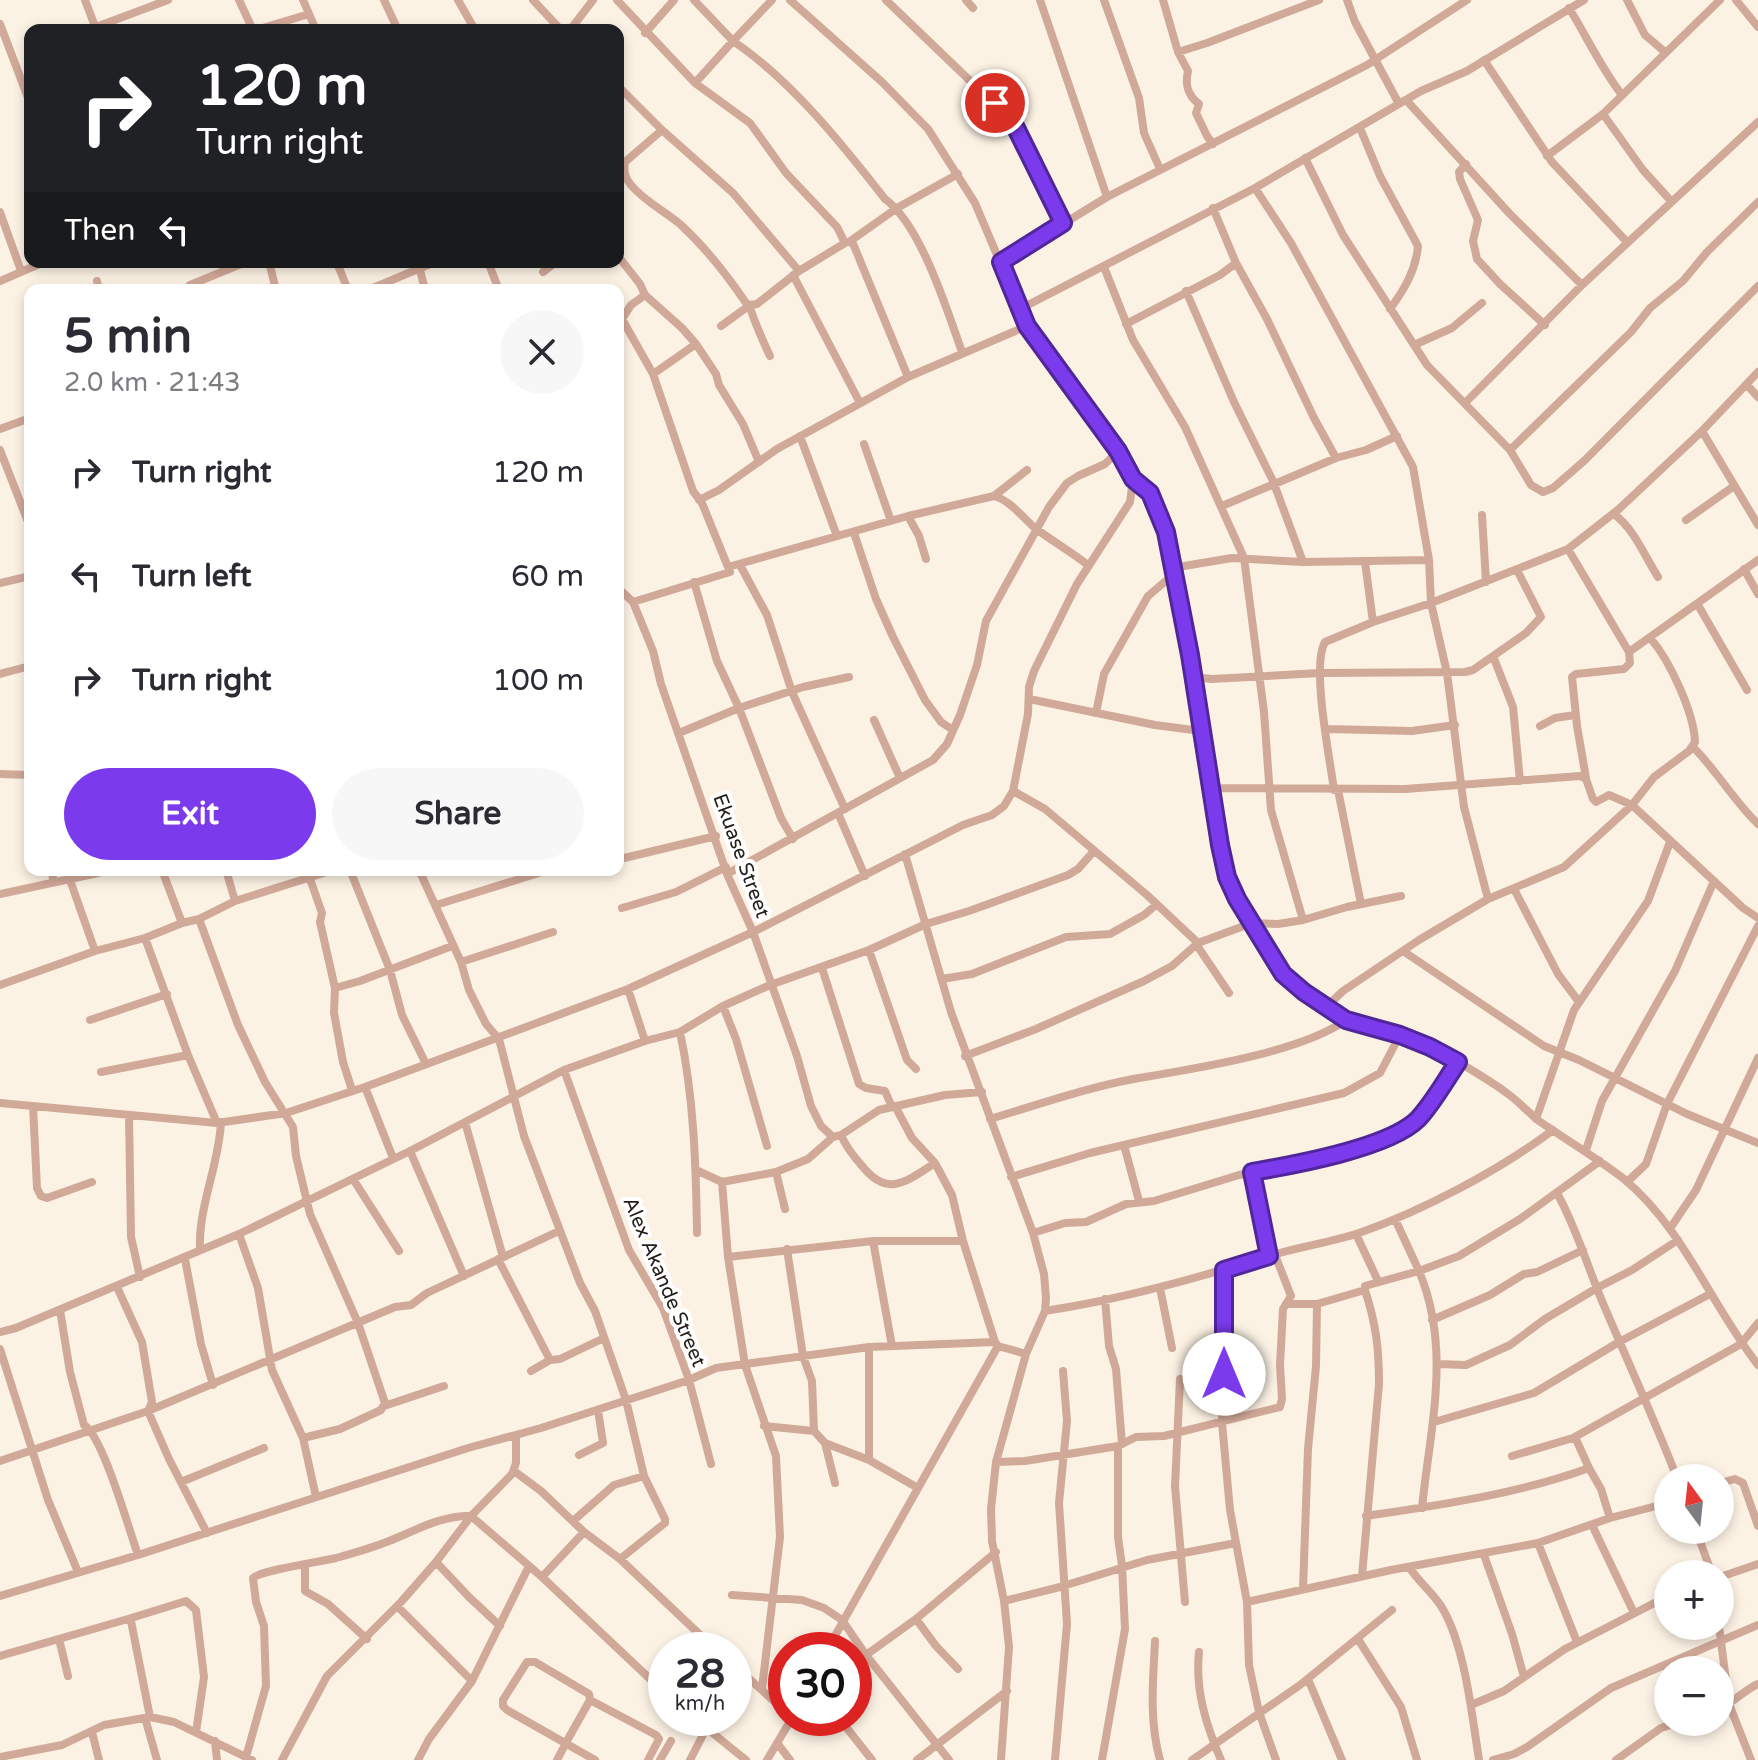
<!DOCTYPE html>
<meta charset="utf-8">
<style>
body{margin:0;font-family:"Varela Round",sans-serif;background:#f7f7f7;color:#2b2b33;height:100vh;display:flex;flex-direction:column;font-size:30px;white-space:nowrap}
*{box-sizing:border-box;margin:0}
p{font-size:26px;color:#7c7c81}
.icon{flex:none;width:44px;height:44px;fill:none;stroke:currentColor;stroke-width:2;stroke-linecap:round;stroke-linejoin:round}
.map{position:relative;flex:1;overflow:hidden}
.panel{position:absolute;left:24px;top:284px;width:600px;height:592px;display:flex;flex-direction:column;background:#fff;border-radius:16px;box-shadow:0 4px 12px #0003}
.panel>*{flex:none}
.top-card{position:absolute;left:24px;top:24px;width:600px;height:244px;border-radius:16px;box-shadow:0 4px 12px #0003;background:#202124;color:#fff;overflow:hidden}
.needle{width:52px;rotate:345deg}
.tools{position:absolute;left:1654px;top:1464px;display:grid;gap:16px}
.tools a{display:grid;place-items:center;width:80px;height:80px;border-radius:50%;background:#fff;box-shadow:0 4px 12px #0003;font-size:40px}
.speed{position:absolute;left:648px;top:1632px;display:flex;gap:16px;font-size:40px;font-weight:700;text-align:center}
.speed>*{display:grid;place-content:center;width:104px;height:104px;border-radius:50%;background:#fff;box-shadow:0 4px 12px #0003;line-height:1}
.speed small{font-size:20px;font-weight:400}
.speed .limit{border:12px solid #d22;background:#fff;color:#111}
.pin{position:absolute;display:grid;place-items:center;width:68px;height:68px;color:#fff;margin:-34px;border:4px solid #fff;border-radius:50%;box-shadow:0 2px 8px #0007}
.me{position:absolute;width:88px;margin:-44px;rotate:0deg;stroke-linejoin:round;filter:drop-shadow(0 0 6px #0008)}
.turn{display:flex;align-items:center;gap:28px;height:168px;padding:0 40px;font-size:36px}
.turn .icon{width:104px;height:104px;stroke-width:2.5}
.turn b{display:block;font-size:56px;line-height:68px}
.then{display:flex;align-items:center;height:76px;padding:0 40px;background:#0003;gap:16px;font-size:30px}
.round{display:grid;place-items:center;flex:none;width:84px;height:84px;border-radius:42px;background:#f7f7f7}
.overview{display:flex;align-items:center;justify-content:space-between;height:136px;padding:0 40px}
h1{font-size:48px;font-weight:700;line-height:60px}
.cta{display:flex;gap:16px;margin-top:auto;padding:16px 40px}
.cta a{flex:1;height:92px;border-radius:48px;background:#7c3aed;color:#fff;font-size:32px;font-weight:700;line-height:92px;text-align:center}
.cta a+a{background:#f7f7f7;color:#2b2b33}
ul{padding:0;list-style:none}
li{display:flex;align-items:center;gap:24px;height:104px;padding:0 40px}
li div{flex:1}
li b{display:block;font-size:30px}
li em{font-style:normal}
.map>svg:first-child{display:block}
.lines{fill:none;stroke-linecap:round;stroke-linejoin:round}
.minor{stroke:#d1a999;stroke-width:8}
.route-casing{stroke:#51269a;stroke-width:20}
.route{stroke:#7c3aed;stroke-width:14}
.labels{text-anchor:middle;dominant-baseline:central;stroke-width:8;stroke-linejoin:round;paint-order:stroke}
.street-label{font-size:20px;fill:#211e19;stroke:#fff}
</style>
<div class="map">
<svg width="1758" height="1760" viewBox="0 0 1758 1760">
<rect width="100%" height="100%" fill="#fcf2e4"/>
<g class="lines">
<path class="minor" d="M85,0L96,29
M239,0L253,30
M303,0L316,30
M384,0L398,30
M458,0L475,30
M533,0L561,30
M617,0L695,83L750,123L786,173L837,227L845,243L799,271L757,304L750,305L746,303C727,275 706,248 681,225C665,211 645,202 631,185C625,178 623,171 625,162L662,130
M694,0L733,41L695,83
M772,0L733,41C792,81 842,144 885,199C921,225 947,310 962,352
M790,0L882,82L928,129L975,203L1027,326L1118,451L1133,479L1150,493L1156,505L1166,532L1181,605L1227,877C1252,931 1290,1000 1349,1021C1382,1033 1416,1037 1446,1055C1468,1068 1492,1081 1512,1097C1522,1105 1530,1114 1539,1121C1568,1141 1597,1158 1624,1179C1684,1229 1711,1305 1758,1365
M886,0L1013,122L1063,223
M966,0L973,8
M1040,0L1107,197
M1104,0L1139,98L1144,133L1160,169
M1163,0L1178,52L1188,71C1185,84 1187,95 1199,104L1196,113L1207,136L1213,144
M1347,0L1355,22L1399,104
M1627,0L1645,35L1665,52
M1736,0L1758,27
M1569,8C1587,37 1601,68 1622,95
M0,24L30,103
M96,27L168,0
M256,30L309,14
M570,30L593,0
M645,33L674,0
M1178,52L1207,43L1319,0
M1484,60L1552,162L1627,242
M618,86L662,130L733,193L799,271
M1407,101L1509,213L1582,285
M1603,114L1643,170L1671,201
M1360,128L1380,176L1418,246C1416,270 1404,290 1390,309
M1547,156L1603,114L1720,0
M1305,158L1343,235L1427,365L1510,450L1531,485L1543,492L1553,488L1584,461L1758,286
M1466,164L1459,172L1460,179L1478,220L1473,241L1477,259L1500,284L1545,325
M1255,188L1291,243L1413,467L1429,560L1431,603L1447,673L1464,807L1488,899
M1213,208L1236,263L1267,319L1314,418L1336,458
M0,212L21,271
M852,241L908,377
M849,242L897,208L958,174
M618,256L640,284L645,295L631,305L622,319L653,374L693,491L702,503L730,572L633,602
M269,262L276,290
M418,262L425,290
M488,262L499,290
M1001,262L1107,197L1367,65L1467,0
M337,263L348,290
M1104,267L1133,340L1185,427L1244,558L1264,712L1271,810L1303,920
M543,272L556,262
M793,275L860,403
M0,281L44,262
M97,281L99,290
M190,285L246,262
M368,290L435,262
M1186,291L1234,402L1273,481L1303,562
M645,295L682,328L696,344L653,374
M1022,308L1255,188L1421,91L1467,71L1584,0
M1126,324L1220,275L1236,263
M721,326L750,305C750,312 766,348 770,356
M696,344L716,374L719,385L743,424L759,462
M1414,345L1452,328L1482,303
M1747,385L1758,397
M1466,402L1582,285L1758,122
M0,429L30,418
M1702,431L1758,525
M800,436L837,536
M864,444L891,521
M0,450L30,527
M1510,450L1631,332L1650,308L1683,281L1707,252L1758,202
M994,496L1027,470
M699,500L719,490L777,449L908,377L1027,326
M1222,506L1336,458L1366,450L1397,436
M1614,514C1635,530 1644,555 1658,577
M1482,515L1486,582
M908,516L919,536L926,559
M1686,520L1734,486
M854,533L876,599L893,637L925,700L941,722L953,730
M1568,549L1629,652L1758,560
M1365,562L1373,622
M740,565L767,615L792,692L845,809
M728,567L908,516L994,496C1011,501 1022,517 1035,528C1052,541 1072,552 1089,566
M1172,568L1232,558L1303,562L1429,560
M1744,569L1758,594
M694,582L717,661L739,708L781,818L793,839
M0,583L30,576
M618,588L633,602L653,651L661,684L727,874L753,932L797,1056L811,1106L821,1126L833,1137
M1698,605L1747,690
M1493,656L1513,707L1520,781
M0,674L30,666
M1193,677L1212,679L1319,673L1465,672L1473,670L1526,633L1541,617L1517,570
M1029,699L1155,725L1201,731
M1096,713L1104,674L1148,596L1174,574
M874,720L900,778
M28,726H30
M1540,726L1555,718L1575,715
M1327,729L1412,731L1455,725
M679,733L739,708L803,687L849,677
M1693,747C1717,771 1734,801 1758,824
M0,774L30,775
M1586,778L1577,726L1572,677L1576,674L1624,669L1630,663L1629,652
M1210,788L1405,789L1580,776L1586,779L1593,799L1596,802L1609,795L1632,805L1654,777L1689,751L1695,742C1694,713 1670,661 1651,639
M1334,790C1330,759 1311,666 1325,642L1373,622L1431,603L1568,549L1619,509L1702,431L1758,372
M1338,790L1361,904
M1013,791L1045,809L1147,895L1198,943L1252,923L1278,924L1303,920L1347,907L1401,896
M838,813L865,876
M905,854L951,1012L1033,1233L1044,1274L1046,1298L1045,1311L1026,1354L996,1462L991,1509L992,1541L1004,1601L1009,1647L1001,1760
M620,859L716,836
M51,870L54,882
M162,870L182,923
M226,870L235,901
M350,870L390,970L402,1015L426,1064
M419,870L461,962L469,990L486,1024L499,1039L524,1136L580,1283L595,1311L626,1400L644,1476L665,1519V1523L620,1559
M727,874L933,760L947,744L960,715L977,665L986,621L1049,507L1067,483L1078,476L1105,464L1118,451
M310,879L322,913L320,922L335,988L334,1013L343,1062L352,1090
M70,880L95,951
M1514,889L1558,974L1579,1002
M0,894L98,873
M436,905L542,872
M622,908L676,892L726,867
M199,919L238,1025L265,1082L293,1127L296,1156L310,1214L358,1323L385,1403L381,1410L340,1429L303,1438
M145,938L188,1055L217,1123
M1196,944L1229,993
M869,950L907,1060L916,1069
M1403,951L1544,1046L1579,1060L1687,1114L1758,1143
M461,962L553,932
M822,968L859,1084L866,1088L885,1091L892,1107
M942,979L972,974L1066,937L1110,934L1144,915L1157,904
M0,985L95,951L145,938L182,923L199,919L235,901L333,870
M335,988L360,981L452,946
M723,1006L736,1039L767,1146
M1325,1008L1343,991L1419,940L1488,899L1564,867L1632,805L1743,908L1758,918
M90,1020L167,994
M680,1032C694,1098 696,1166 697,1233
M645,1041L680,1032L723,1006L770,985L869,950L926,924L969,911L1068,875L1078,869L1094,851
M965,1056L1036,1029L1144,981L1172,966L1198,943
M564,1070L629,1250L663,1308L689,1380L711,1464
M101,1072L188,1055
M365,1087L393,1158
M0,1103L217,1123L286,1113L365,1087L628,989L753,932L963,825L992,815L1004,806L1013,791L1028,714L1029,687L1034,671L1077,584L1130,502L1133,479
M33,1106L37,1188L41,1196L47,1198L92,1182
M895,1106L912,1138L935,1163L952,1195L963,1241L995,1342
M129,1115L131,1237L140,1277
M990,1119C1043,1103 1097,1084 1151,1076C1204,1067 1303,1051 1346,1020
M1536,1119L1574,1010L1648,901L1670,842
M465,1122L503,1257
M841,1135C846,1147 854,1157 863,1167C888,1198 907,1181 935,1163
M1124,1145L1139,1201
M1586,1150L1602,1101L1675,971L1714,881
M410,1151L464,1276
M696,1170L722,1182L776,1172L808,1159L833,1137L841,1135L879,1110L945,1095L982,1092
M776,1172L785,1209
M1252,1172L1269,1256
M1011,1177L1090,1153L1344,1093L1380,1073L1400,1035
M353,1179L399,1251
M722,1182L728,1257L745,1365L776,1456L780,1537L762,1688
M1627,1182L1646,1164L1667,1104L1758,926
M1557,1193C1576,1227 1587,1265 1602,1301C1627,1360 1654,1418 1677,1478
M1395,1219L1419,1271L1459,1256L1520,1219L1600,1161
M1671,1227L1696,1190L1758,1058
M1033,1233L1065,1223L1086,1222L1126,1204L1154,1201L1239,1175L1342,1154L1376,1141L1402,1130L1417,1120L1458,1062
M239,1234L258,1288L272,1370L303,1438L316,1497
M1356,1234L1378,1281
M873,1241L892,1346
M787,1249L803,1356L812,1381L814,1431
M200,1250C198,1206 219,1166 221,1122
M728,1257L873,1241H963
M185,1259L201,1344L213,1385
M498,1259L550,1360L560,1359L604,1338
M1224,1270L1222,1423L1230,1510L1247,1602L1249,1665L1259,1712L1276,1760
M117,1287L142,1342L152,1402L148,1411L169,1459L207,1533
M1160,1288L1172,1348
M1105,1299L1109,1346L1116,1369L1122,1444
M1286,1304H1317L1365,1290V1286L1419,1271C1452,1350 1430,1427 1422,1508
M60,1310L70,1372L84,1425C103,1436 129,1530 138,1555
M1045,1311C1124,1299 1200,1277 1276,1254C1303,1246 1332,1242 1359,1233C1422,1211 1500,1170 1553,1130
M1432,1320L1490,1295L1524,1274L1537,1272L1583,1250
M0,1332L16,1328L239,1234L410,1151L564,1070L645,1041L628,989
M0,1349L48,1500L78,1572
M1438,1364L1466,1365L1510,1345L1545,1319L1597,1288L1632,1270L1678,1240
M531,1371L550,1360
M1180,1379L1175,1486L1185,1602
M384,1406L444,1386
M1434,1422L1534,1393L1619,1342L1710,1294
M764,1426L814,1431L825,1443L869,1460L918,1488
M1575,1437L1589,1468
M825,1443L835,1483
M579,1455L603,1443L598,1410
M1512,1456L1573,1438L1741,1344L1758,1323
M869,1460V1347
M0,1461L148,1411L395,1307L411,1305L427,1293L559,1231
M996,1462L1025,1461L1118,1446L1136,1437L1164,1436L1280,1407L1282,1399L1280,1365L1283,1309L1291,1296L1275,1255
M514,1471L541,1491L584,1532L620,1559L716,1650
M181,1482L264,1448
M1720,1483L1735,1479L1743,1483L1758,1526
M1366,1516C1440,1505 1518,1494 1589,1468L1601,1489L1610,1518
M573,1521L614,1485L644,1476
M1592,1525L1634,1613
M1696,1530L1712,1574
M1538,1543L1577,1642
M1484,1555L1512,1634L1524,1677
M436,1562L469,1597L500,1626
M305,1565V1591L328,1604L367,1639
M1409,1567C1418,1581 1432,1592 1441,1606C1465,1644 1472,1716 1479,1760
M1362,1576L1379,1384C1379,1348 1376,1324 1365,1290
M542,1577L584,1532
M1720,1577L1758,1564
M1303,1589L1308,1449L1316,1366L1317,1304
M732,1595L802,1600L824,1608L842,1620L866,1655L949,1760
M0,1596L138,1555L468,1448L541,1428L689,1380L716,1368L869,1347L995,1342L998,1346
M1004,1601L1060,1587L1147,1560L1236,1543
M1247,1602L1391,1570L1538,1543L1610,1518L1668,1503
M397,1606L472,1681
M128,1619L186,1601L196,1610L204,1677L196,1732
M916,1619L936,1646L958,1669
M1719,1626L1729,1704L1751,1760
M59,1639L68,1676
M1358,1639L1401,1707L1417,1760
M1155,1641C1153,1681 1149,1721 1160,1760
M827,1650L998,1346L1026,1354
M1199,1652C1195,1690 1206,1725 1221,1760
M866,1655L916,1619L996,1552
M0,1656L128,1619L131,1621L150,1717
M734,1665L786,1712
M1308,1679L1342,1760
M590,1700L656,1735L659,1739L648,1760
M1471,1705L1504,1691L1565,1649L1668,1596
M1720,1707C1734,1703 1744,1690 1758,1684
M145,1718L157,1760
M694,1718L746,1760
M839,1718L872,1760
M92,1732L99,1760
M215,1741L217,1760
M777,1743L790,1760
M0,1757L62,1745L104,1725L150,1717L174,1722L252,1760
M246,1757L266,1686L264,1626L256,1602L253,1578C262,1570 319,1562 336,1558C354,1553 372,1548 389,1541C415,1531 441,1515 471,1516L542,1577L666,1694
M282,1760L327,1676L401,1602L436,1562L471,1516L512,1474L516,1463V1436
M418,1760L429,1739L472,1681L528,1568
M557,1760L568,1739L590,1700L589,1694L535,1662H527L503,1700V1706L507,1710L595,1760
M660,1760L671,1741
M690,1760L706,1729
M767,1760L792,1718
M917,1760L1007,1691
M1055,1760L1067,1624L1059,1503L1067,1421L1063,1371
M1102,1760L1125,1629L1122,1566L1118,1537V1446
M1192,1760L1300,1685L1392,1610
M1493,1760L1514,1754L1527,1747L1611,1688L1758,1625
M1616,1760L1661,1728L1679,1722"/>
</g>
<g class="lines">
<g class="route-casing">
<path id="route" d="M995,103L1013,122L1063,223L1001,262L1027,326L1118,451L1133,479L1150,493L1166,532L1190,655L1220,845L1227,877L1237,899L1283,974L1304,992L1346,1020L1400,1035L1430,1047L1458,1062C1445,1081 1433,1103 1418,1119C1389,1148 1293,1165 1252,1172L1269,1256L1224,1270V1374"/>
</g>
<use href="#route" class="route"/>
</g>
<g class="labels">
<g class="street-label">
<text transform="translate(741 856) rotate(70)">Ekuase Street</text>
<text transform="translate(664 1282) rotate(67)">Alex Akande Street</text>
</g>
</g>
</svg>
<div class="tools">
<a><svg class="needle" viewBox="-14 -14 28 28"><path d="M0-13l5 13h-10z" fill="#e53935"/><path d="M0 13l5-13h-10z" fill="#7c7c81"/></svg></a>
<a>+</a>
<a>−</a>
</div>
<div class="speed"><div>28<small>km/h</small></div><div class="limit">30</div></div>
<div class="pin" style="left:995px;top:103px;background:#d93025"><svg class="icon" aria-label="arrive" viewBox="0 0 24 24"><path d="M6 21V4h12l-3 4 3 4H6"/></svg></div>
<svg class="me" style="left:1224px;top:1374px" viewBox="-20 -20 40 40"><circle r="19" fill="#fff"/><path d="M0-13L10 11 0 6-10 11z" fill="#7c3aed"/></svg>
<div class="top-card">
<div class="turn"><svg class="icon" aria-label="right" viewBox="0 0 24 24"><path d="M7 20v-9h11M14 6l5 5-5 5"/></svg><div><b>120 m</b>Turn right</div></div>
<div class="then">Then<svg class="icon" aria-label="left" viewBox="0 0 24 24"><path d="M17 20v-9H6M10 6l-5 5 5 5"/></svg></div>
</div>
<section class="panel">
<div class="overview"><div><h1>5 min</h1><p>2.0 km · 21:43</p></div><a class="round"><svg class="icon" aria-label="close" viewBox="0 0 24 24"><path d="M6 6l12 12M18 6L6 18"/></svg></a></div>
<ul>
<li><svg class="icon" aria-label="right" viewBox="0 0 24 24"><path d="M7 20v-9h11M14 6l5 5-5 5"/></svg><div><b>Turn right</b></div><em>120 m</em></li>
<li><svg class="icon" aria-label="left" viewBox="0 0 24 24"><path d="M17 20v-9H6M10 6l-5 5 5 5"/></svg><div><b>Turn left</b></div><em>60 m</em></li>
<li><svg class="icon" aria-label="right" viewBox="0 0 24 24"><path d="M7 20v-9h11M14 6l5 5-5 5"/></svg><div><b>Turn right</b></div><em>100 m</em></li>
</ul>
<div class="cta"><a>Exit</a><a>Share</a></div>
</section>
</div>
